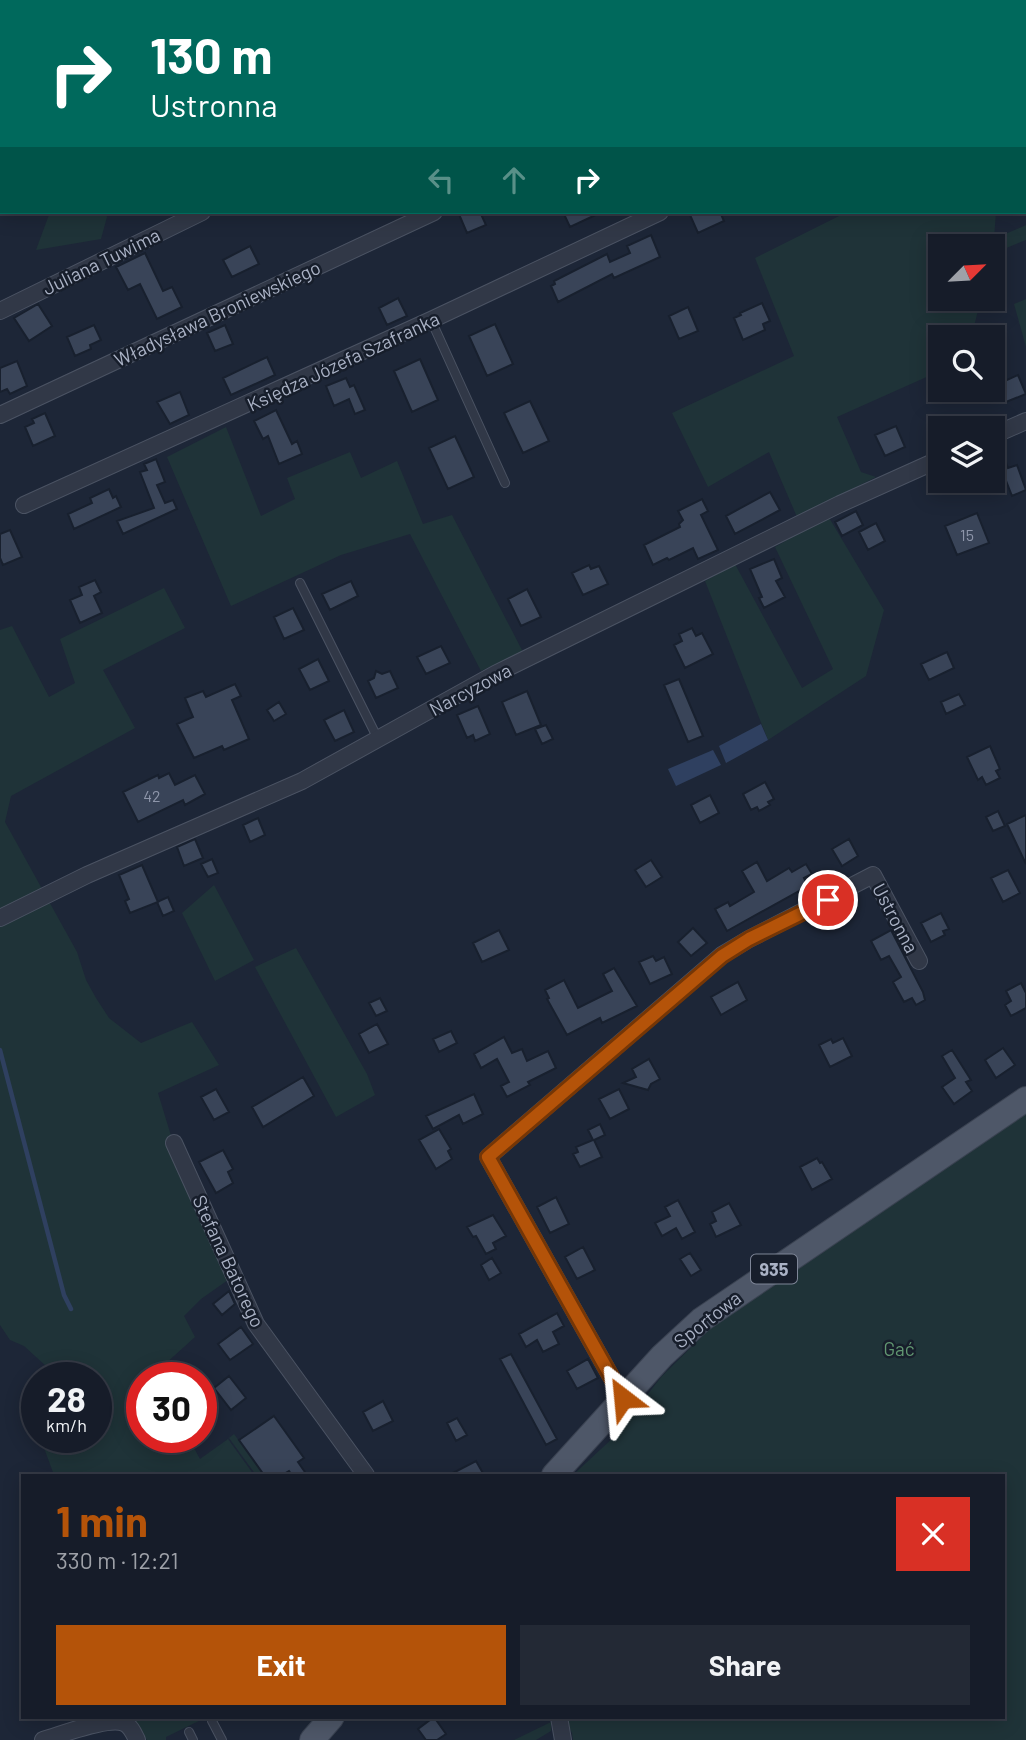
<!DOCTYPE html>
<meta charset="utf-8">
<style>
body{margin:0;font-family:Barlow,sans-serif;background:#232935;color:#f1f3f6;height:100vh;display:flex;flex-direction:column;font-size:26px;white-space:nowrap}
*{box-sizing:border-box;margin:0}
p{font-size:23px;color:#9ea1a8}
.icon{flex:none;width:38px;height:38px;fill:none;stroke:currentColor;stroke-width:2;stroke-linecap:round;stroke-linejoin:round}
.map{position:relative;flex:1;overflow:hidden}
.side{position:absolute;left:21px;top:1474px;width:984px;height:245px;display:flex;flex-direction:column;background:#161c29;border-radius:0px;box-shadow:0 4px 18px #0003,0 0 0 2px #353a46}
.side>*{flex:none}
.guide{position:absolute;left:0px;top:0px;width:1027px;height:214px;box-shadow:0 4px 18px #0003,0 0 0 2px #353a46;background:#00695c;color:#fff;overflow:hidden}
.needle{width:46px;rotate:66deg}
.controls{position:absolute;left:928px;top:234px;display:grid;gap:14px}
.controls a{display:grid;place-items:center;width:77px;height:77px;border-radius:0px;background:#161c29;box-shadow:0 4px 18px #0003,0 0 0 2px #353a46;font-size:35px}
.speed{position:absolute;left:21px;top:1362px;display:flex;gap:14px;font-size:35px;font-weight:700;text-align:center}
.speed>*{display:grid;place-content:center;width:91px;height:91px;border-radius:50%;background:#161c29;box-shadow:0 4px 18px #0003,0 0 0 2px #353a46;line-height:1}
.speed small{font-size:18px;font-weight:400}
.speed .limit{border:10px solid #d22;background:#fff;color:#111}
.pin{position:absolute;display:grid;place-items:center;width:60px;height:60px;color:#fff;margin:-30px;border:4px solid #fff;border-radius:50%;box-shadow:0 2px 7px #0007}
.me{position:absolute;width:77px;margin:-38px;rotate:331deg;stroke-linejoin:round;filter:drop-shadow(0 0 5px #0008)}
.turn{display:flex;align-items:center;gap:24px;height:147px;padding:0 35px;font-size:32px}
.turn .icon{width:91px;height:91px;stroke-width:2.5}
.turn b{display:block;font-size:49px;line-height:60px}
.lanes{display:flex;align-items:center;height:66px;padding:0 35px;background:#0003;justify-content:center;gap:35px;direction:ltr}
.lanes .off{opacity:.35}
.round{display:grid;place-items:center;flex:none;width:74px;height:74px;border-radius:0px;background:#232935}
.head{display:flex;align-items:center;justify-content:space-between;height:119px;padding:0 35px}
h1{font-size:42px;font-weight:700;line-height:52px;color:#b45309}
.action{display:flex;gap:14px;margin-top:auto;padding:14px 35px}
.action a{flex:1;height:80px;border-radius:0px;background:#b45309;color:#fff;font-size:28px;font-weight:700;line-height:80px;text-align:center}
.action a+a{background:#232935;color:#f1f3f6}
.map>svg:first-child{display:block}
.green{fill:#1f3338}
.water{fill:#2f4060}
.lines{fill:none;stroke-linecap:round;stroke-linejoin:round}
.stream{stroke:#2f4060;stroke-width:4.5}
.building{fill:#394458;stroke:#18202e;stroke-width:2}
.lane-casing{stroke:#4b5363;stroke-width:10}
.street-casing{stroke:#4b5363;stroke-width:18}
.primary-casing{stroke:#3a4251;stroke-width:26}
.lane{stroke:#313847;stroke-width:8}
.street{stroke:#313847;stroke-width:16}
.primary{stroke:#4e5768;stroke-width:24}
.route-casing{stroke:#753606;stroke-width:18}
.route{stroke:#b45309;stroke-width:12}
.labels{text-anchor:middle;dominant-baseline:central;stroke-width:5;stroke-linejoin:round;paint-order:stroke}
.number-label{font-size:16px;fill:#8e96aa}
.shield{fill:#171e2b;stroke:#7e8697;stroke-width:2}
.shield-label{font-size:18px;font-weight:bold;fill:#aab2c5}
.street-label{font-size:19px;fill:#aab2c5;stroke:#171e2b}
.park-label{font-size:19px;fill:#619671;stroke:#171e2b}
</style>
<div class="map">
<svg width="1026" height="1740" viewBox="0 0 1026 1740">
<rect width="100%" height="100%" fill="#1d2637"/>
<path class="green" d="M50,212H106L107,217L101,239L36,250Z
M847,212H996L994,239L1026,225V240L994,253L992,258V247H940V299H981L971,338H940V371L837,417L861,472L876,477L797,517L769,452L708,487L672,413L794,356L755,258Z
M1026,299V347L1014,304Z
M226,427L261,516L295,499L287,478L350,452L361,478L397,461L423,524L452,515L523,652L481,671L410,534L341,555L231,606L167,457Z
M828,516L884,610L866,676L768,740L705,581L735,564L802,688L833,669L775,547Z
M164,588L185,628L103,670L135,728L11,796L5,822L77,952L86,980L96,998L109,1018L141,1043L192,1022L219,1065L158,1093L172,1139L165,1143L228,1280L201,1299L184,1316L195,1337L154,1374L156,1377H142V1437H188L200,1459L228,1439L254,1475H54L40,1437H96V1377H58L24,1346L10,1340L0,1325V926L29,909L0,917V630L12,626L49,697L75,683L60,639Z
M214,885L254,960L215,981L182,913Z
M296,948L367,1074L375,1095L336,1117L255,967Z
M1026,1112V1740H573L572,1733L563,1717H1003V1475H573L615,1436L662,1376L723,1316Z
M37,1386V1428L23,1391Z
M234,1434L264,1475H256L229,1438Z
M131,1717H207L166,1737V1740H147Z
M551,1722V1731L536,1740H514Z"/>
<path class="water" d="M761,724L768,740L726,763L719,746Z
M713,750L721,765L676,786L668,769Z"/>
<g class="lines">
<path class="stream" d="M0,1050L64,1295L71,1309"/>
</g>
<path class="building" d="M458,212H480L486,225L467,233Z
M563,212H602L570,227Z
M697,212H720L724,221L698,233L690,215Z
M651,235L660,257L614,278L612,274L558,302L551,286L555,284L554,281L607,254L610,262L630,253L627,246Z
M250,246L259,264L232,277L223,260Z
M145,253L163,291L172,287L182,307L157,319L140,284L128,290L116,267Z
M398,298L407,316L387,325L379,308Z
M762,303L770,321L763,324L765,330L743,340L734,318L741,315L740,313Z
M38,304L52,326L29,341L14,318Z
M688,307L698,331L679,339L669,316Z
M495,324L513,364L487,376L469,336Z
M94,325L101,340L90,345L91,349L75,356L67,337Z
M225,325L233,344L215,351L207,333Z
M267,357L275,375L231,395L223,378Z
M420,359L438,400L412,412L394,371Z
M17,361L27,386L10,394L7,389L0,392V368Z
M1018,375L1026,394L1006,402L998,384Z
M346,378L350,387L354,385L365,410L355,414L349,399L334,406L326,386Z
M180,392L189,415L170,424L157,402Z
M530,401L549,441L523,453L504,413Z
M276,410L292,444L297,441L302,454L279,464L268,436L263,439L254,421Z
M45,413L55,436L33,446L25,427L34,423L32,419Z
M896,426L905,447L885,456L875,435Z
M455,436L474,477L448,489L429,448Z
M1001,451L1008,468L1017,465L1026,490L1012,496L1003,473L992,478V455Z
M156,459L165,482L157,485L165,503L173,500L177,509L123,534L117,521L154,508L140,472L147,470L144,464Z
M109,489L113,498L116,496L121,507L74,529L68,514L92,503L90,498Z
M770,492L780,510L735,534L726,516Z
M702,499L708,511L701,515L718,550L698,559L693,548L669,560L667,558L653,565L644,545L680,527L679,524L683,520L678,511Z
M856,511L863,525L842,536L835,522Z
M977,513L989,543L957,555L945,526Z
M876,523L885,541L868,550L859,532Z
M10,530L22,557L3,565L0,558V534Z
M774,559L782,578L776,581L785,597L764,608L759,598L762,597L750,569Z
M589,565L591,569L599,566L608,584L583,595L572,573Z
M95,580L101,592L94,596L102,613L80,623L70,600L82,595L79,587Z
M351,581L358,596L330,610L322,594Z
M527,589L541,617L521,626L508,599Z
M293,608L304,630L284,639L274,617Z
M692,628L696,636L702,633L713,654L685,668L674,645L682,641L679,634Z
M441,646L450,663L426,674L417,657Z
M947,652L954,668L929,680L921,664Z
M318,659L329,681L310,690L299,669Z
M376,671L382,674L390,671L398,688L376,698L368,681L374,678Z
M679,679L703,736L688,742L664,685Z
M235,684L241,696L232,700L249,739L224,750L222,746L194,758L177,724L193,717L185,698L203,691L206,697Z
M527,691L541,725L516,735L502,702Z
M959,694L965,705L946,714L941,702Z
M279,702L286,714L274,721L267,710Z
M478,706L490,734L475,741L473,735L467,738L457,715Z
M344,710L354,732L335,741L324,720Z
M546,725L553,739L542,744L535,729Z
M990,746L1000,769L996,771L1000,778L986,785L982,777L978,780L967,757Z
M169,773L175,785L195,775L205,794L185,805L183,800L138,822L123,792L158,775L159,778Z
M765,782L774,799L768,802L770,805L759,811L757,807L751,810L743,794Z
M710,795L719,813L700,823L691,805Z
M998,811L1005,826L993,831L986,817Z
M1026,815V864L1007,824Z
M258,818L265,835L250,842L243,825Z
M195,839L203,858L184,866L177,847Z
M849,839L858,856L842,866L832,849Z
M212,859L218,873L208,877L201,864Z
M651,860L662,877L646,887L635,870Z
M757,862L767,881L789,868L792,872L806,864L812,874L804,878L808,886L727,931L715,909L728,902L730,906L754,892L742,871Z
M142,865L158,902L130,913L125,901L129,899L119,875Z
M1008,870L1020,893L1003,902L991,878Z
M168,897L174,911L163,916L157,902Z
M941,913L949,929L943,931L945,935L931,942L921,923Z
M693,928L707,943L691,956L678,942Z
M499,930L509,950L482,962L473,943Z
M891,930L923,992L925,1000L916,1005L912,998L904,1002L893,982L901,977L889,956L881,960L871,941Z
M653,956L656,961L664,957L672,974L650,984L639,962Z
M614,968L637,1006L602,1023L600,1018L567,1035L547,999L549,998L545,990L564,980L578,1008L612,991L603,974Z
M738,982L747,1000L721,1015L711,997Z
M1021,983L1026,993V1008L1011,1016L1005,1005L1011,1001L1006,991Z
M380,998L387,1011L376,1016L369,1003Z
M377,1024L388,1044L369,1053L359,1034Z
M451,1031L457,1043L439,1052L433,1039Z
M504,1037L512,1053L522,1049L527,1061L548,1051L556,1068L528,1082L530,1085L507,1097L501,1086L509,1082L497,1059L481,1068L474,1054Z
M843,1038L852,1056L830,1067L819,1045L831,1039L833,1043Z
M1003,1048L1015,1065L996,1078L985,1060Z
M952,1050L971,1080L966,1082L972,1091L954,1104L942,1087L955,1078L942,1056Z
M649,1059L660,1079L651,1084L648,1090L623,1083L636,1077L632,1069Z
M303,1077L314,1096L263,1127L252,1107Z
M216,1089L229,1112L214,1120L201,1097Z
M619,1089L629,1109L610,1119L599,1099Z
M474,1094L483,1114L463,1124L459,1115L433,1129L426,1116Z
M600,1124L605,1135L594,1140L602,1157L580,1167L573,1154L578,1152L576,1147L593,1140L588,1130Z
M439,1129L451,1149L448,1151L452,1159L436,1169L419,1140Z
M223,1150L233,1169L228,1172L233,1183L216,1193L199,1162Z
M817,1158L820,1163L822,1162L832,1179L812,1190L800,1167Z
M556,1197L569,1224L550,1233L537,1207Z
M678,1200L695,1232L682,1239L676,1228L662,1236L655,1223L670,1216L665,1207Z
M729,1203L741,1225L716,1237L710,1224L716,1221L712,1212Z
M493,1215L506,1236L493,1243L496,1249L486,1254L476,1236L473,1237L467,1227Z
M583,1247L595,1270L577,1279L565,1257Z
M690,1253L701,1270L691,1276L680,1259Z
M492,1258L501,1273L489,1280L481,1265Z
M229,1291L235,1304L222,1315L213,1304Z
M557,1313L564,1326L553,1332L559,1344L543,1352L537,1340L526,1347L519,1334Z
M241,1327L253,1344L230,1360L218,1344Z
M511,1354L557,1439L546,1445L500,1359Z
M588,1359L598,1378L577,1389L567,1371Z
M229,1376L246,1398L231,1410L214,1388Z
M383,1401L393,1421L373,1431L363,1412Z
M274,1416L304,1458L298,1462L307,1475H292L289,1471L282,1475H264L239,1440Z
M457,1418L467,1435L456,1441L447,1423Z
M476,1461L484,1475H449Z
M434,1717L446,1734L437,1740H426L418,1729Z"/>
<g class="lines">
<g class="lane-casing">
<path id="lane" d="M260,0V2
M431,320L505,483
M300,583L378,739
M212,1721L222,1740
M189,1732L193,1740"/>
</g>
<g class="street-casing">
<path id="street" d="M621,2L624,0
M847,2L850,0
M1026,29V28
M0,311L202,212
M0,415L434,212
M992,436L1026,421
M24,505L431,320L660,212
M0,918L87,875L302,781L495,674L840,504L940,459
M174,1143L256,1324L366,1475
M623,1398L488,1157L722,955L749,939L873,875L919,961
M559,1717L563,1740
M43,1740C61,1735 108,1716 124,1723C131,1726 134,1734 137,1740"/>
</g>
<g class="primary-casing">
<path id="primary" d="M554,1475L662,1356L701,1320L1026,1099
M312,1740L332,1717"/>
</g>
<use href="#lane" class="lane"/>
<use href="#street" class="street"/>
<use href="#primary" class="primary"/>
</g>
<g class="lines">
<g class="route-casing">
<path id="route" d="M623,1398L488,1157L722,956L749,939L828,900"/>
</g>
<use href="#route" class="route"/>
</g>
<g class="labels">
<g class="number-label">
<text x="967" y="534">15</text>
<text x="152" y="795">42</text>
</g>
<rect class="shield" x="751" y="1254.5" width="46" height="29" rx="5"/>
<g class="shield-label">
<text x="774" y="1269">935</text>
</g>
<g class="street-label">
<text transform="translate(101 261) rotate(-26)">Juliana Tuwima</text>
<text transform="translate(217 313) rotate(-25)">Władysława Broniewskiego</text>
<text transform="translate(343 361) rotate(-25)">Księdza Józefa Szafranka</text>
<text transform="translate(470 689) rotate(-28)">Narcyzowa</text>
<text transform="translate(896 918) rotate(62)">Ustronna</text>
<text transform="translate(229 1261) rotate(65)">Stefana Batorego</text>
<text transform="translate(707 1319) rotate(-38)">Sportowa</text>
</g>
<g class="park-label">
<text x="899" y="1348">Gać</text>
</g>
</g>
</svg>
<div class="controls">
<a><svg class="needle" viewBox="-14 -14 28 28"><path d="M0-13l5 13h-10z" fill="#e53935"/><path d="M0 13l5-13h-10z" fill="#9ea1a8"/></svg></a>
<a><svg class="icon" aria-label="search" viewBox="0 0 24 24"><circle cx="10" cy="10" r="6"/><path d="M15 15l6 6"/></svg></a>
<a><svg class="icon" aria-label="layers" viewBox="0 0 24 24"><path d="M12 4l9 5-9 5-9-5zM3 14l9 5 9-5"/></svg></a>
</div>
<div class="speed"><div>28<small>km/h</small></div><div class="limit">30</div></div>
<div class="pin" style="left:828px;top:900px;background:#d93025"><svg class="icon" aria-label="arrive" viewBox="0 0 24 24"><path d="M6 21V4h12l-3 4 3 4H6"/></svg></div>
<svg class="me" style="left:623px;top:1398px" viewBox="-20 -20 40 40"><path d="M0-17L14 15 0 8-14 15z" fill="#b45309" stroke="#fff" stroke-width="4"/></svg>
<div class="guide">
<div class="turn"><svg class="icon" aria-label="right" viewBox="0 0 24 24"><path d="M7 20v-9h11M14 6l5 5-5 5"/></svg><div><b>130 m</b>Ustronna</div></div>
<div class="lanes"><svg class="icon off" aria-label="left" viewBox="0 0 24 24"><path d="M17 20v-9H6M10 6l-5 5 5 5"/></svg><svg class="icon off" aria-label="ahead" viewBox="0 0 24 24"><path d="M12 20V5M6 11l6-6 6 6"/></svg><svg class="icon" aria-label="right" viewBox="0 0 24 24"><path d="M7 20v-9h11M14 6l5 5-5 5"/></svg></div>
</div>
<section class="side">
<div class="head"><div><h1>1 min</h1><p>330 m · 12:21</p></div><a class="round" style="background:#d93025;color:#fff"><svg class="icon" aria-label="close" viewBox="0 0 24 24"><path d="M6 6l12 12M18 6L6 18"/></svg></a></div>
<div class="action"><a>Exit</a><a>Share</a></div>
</section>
</div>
